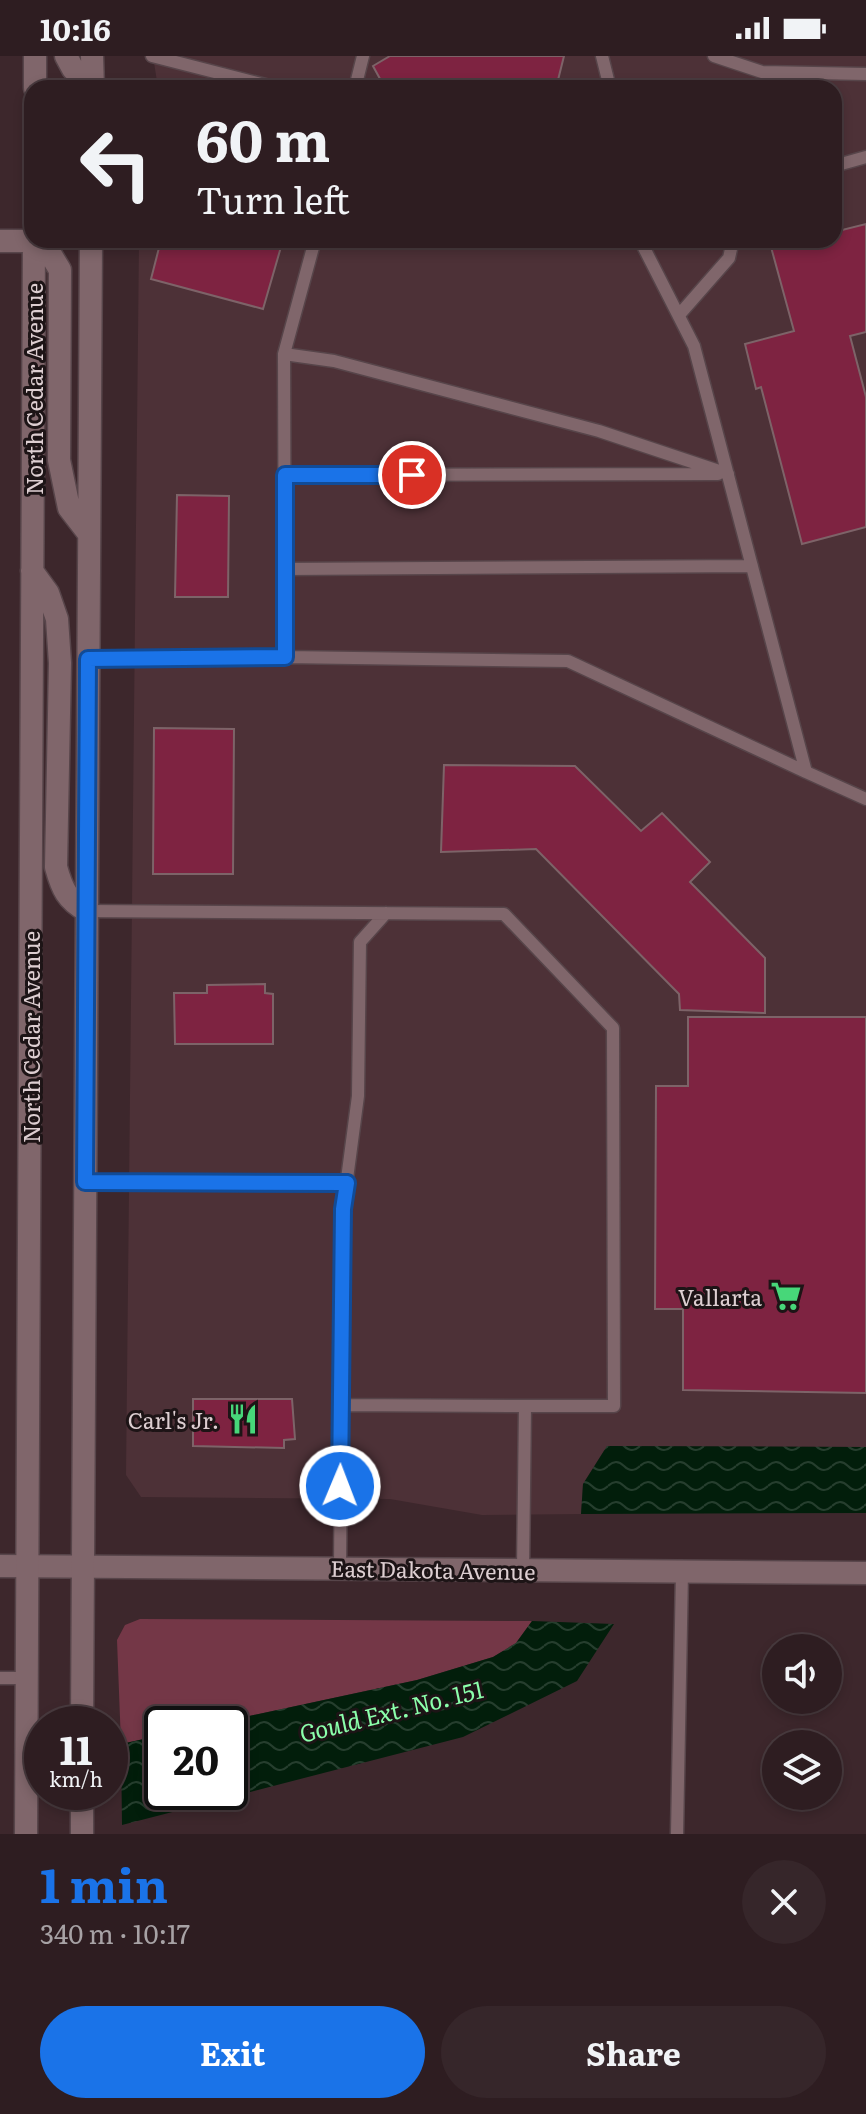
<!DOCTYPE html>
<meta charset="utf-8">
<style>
body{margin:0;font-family:Literata,serif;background:#36262a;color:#f1f3f6;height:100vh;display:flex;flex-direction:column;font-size:30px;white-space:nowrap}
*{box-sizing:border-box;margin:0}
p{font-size:26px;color:#a7a2a5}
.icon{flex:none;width:44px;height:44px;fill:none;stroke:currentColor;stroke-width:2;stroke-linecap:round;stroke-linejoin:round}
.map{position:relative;height:1778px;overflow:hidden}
.sheet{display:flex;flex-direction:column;background:#2e1d21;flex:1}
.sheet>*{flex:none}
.hud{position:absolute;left:24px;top:24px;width:818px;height:168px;border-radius:24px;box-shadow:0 4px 12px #0003,0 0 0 2px #493b3f;background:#2e1d21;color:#f1f3f6;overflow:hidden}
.buttons{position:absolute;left:762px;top:1578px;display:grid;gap:16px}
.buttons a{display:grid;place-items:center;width:80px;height:80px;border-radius:50%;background:#2e1d21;box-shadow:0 4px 12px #0003,0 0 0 2px #493b3f;font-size:40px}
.speed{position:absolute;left:24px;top:1650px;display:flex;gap:16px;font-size:40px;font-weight:700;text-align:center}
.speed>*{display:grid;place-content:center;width:104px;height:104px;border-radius:50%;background:#2e1d21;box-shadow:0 4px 12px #0003,0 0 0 2px #493b3f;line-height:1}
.speed small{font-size:20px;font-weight:400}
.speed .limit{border:4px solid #111;border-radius:12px;background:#fff;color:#111}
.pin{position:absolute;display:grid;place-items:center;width:68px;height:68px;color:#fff;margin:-34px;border:4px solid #fff;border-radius:50%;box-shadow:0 2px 8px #0007}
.me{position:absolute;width:88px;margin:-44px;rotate:1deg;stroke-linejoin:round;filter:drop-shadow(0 0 6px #0008)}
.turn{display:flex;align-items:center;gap:28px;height:168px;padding:0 40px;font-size:36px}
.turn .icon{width:104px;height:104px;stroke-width:2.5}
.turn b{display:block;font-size:56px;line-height:68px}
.round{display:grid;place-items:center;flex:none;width:84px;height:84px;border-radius:42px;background:#36262a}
.headline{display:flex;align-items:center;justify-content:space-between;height:136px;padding:0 40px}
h1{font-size:48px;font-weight:700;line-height:60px;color:#1a73e8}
.action{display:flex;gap:16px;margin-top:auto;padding:16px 40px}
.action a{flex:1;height:92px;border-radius:48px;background:#1a73e8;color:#fff;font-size:32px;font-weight:700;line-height:92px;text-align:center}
.action a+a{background:#36262a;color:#f1f3f6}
.status{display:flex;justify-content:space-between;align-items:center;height:56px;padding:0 40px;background:#2e1d21;direction:ltr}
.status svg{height:22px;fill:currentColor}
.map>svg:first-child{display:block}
.built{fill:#4d3137}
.green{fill:#743747}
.water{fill:url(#water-waves)}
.building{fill:#7e2341;stroke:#7d6368;stroke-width:2}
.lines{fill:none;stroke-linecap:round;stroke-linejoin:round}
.service-casing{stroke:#57454a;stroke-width:15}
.minor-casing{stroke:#57454a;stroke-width:25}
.tertiary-casing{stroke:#57454a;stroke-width:25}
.secondary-casing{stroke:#57454a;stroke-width:25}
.service{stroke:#80666b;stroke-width:12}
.minor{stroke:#80666b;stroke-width:22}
.tertiary{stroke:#80666b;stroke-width:22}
.secondary{stroke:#80666b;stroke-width:22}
.route-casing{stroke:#114b97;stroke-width:20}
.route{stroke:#1a73e8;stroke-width:14}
.labels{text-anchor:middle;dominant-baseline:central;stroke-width:6;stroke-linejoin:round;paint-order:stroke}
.street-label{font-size:22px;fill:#ddced1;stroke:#1d1416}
.poi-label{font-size:22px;fill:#ddced1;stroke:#1d1416;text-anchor:end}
.water-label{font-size:24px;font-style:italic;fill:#8bffab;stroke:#1d1416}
</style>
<div class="status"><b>10:16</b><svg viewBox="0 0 49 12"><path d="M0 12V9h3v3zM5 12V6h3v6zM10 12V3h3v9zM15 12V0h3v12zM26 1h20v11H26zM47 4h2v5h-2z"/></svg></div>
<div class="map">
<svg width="866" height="1778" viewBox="0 0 866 1778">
<defs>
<pattern id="water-waves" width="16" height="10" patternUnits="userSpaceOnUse" patternTransform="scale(2)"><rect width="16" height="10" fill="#021e0b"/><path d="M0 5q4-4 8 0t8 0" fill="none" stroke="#263e2e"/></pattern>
</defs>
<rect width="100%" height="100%" fill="#3d272c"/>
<path class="built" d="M153,0H866V1391L607,1390L583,1428L581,1458L482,1459L390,1443L141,1441L126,1419L139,184H834V32H158Z"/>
<path class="green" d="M140,1563L532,1565L516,1587L493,1601L417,1624L212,1668H162V1679L121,1688L117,1584L125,1569Z"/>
<path class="water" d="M607,1390L866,1391V1457L581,1458L583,1428Z
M532,1565L614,1568L577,1625L463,1681L122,1769L121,1688L162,1679V1736H230V1668H212L417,1624L493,1601L516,1587Z"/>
<path class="building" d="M390,0H564L556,32H446L427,27L416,32H385L373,10Z
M866,168V276L850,280L866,341V471L802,488L761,331L756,333L745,288L794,275L771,191L799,184H834V176Z
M161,184H283L263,253L151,223Z
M177,439L229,440L228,541H175Z
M154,672L234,673L233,818H153Z
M444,709L575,710L641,775L662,757L710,806L690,826L765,902V957L680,954L679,938L536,793L441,796Z
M265,928V937L273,938V988H175L174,937H207V929Z
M688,961H866V1337L683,1334V1253H655L656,1030H688Z
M193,1343H292L295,1383L284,1384V1392L193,1390Z"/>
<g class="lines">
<g class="service-casing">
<path id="service" d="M152,0L277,32
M602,0L610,32
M714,0L762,16L866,18
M355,32L363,0
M834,110L866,101
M679,259L729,202L733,184
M284,298L334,305L599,375L728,418
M285,419L718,418
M285,513L752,510
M285,601L284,298L315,184
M88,603L285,601L568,605L806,716L694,290L640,184
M806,716L866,743
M87,855L504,858L613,972L614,1350H525
M85,1126L347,1127
M341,1349L525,1350L523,1514
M340,1512L343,1153L358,1040L360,886L386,857
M0,1622H27
M677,1778L682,1516"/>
</g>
<g class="minor-casing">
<path id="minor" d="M0,185H34"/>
</g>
<g class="tertiary-casing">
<path id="tertiary" d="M0,1510L866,1517"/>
</g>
<g class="secondary-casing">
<path id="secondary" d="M66,0L73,13L92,32
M92,0L93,32
M35,32V0
M34,185L51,199L60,214L59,404L69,452L89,478
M32,515L48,537L57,563L60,607L56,811C62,833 67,844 87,855
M82,1668L91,184
M26,1778L34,184
M82,1778V1736"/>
</g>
<use href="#service" class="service"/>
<use href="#minor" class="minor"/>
<use href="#tertiary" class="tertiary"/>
<use href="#secondary" class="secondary"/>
</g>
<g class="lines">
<g class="route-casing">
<path id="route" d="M340,1430L343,1153L347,1127L85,1126L88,603L285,601V419H412"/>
</g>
<use href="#route" class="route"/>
</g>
<defs>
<g id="supermarket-bare" transform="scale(2.4)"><path d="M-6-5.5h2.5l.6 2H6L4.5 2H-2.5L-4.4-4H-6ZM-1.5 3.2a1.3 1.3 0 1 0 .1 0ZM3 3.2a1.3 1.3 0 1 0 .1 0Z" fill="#47d779" stroke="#1d1416" stroke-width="2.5" paint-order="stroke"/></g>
<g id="restaurant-bare" transform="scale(2.4)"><path d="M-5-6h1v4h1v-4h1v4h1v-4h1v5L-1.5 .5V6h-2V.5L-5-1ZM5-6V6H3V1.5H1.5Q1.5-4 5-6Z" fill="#47d779" stroke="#1d1416" stroke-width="2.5" paint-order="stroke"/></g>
</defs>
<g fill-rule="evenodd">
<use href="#supermarket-bare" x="786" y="1240"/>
<use href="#restaurant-bare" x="243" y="1363"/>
</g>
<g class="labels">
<g class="street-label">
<text transform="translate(33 333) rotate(-90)">North Cedar Avenue</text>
<text transform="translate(30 981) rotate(-90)">North Cedar Avenue</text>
<text transform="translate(433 1513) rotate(1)">East Dakota Avenue</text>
</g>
<g class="poi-label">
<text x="762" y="1240">Vallarta</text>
<text x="219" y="1363">Carl's Jr.</text>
</g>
<g class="water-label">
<text transform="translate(391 1654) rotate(-14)">Gould Ext. No. 151</text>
</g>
</g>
</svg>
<div class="buttons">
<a><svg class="icon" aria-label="sound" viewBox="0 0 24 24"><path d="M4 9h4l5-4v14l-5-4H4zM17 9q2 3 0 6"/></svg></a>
<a><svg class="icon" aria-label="layers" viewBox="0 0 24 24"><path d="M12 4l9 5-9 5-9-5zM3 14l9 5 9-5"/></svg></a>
</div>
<div class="speed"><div>11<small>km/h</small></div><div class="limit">20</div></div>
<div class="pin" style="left:412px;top:419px;background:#d93025"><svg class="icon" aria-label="arrive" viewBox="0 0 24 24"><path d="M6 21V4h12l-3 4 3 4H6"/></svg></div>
<svg class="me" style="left:340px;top:1430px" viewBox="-20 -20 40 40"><circle r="17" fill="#1a73e8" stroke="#fff" stroke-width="3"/><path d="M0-11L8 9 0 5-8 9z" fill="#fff"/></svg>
<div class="hud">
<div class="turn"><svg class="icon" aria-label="left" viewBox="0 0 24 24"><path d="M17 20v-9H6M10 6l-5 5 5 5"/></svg><div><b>60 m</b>Turn left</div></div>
</div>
</div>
<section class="sheet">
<div class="headline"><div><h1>1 min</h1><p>340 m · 10:17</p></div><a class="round"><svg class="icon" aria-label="close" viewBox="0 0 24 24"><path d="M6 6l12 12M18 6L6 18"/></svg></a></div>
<div class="action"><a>Exit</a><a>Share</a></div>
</section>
